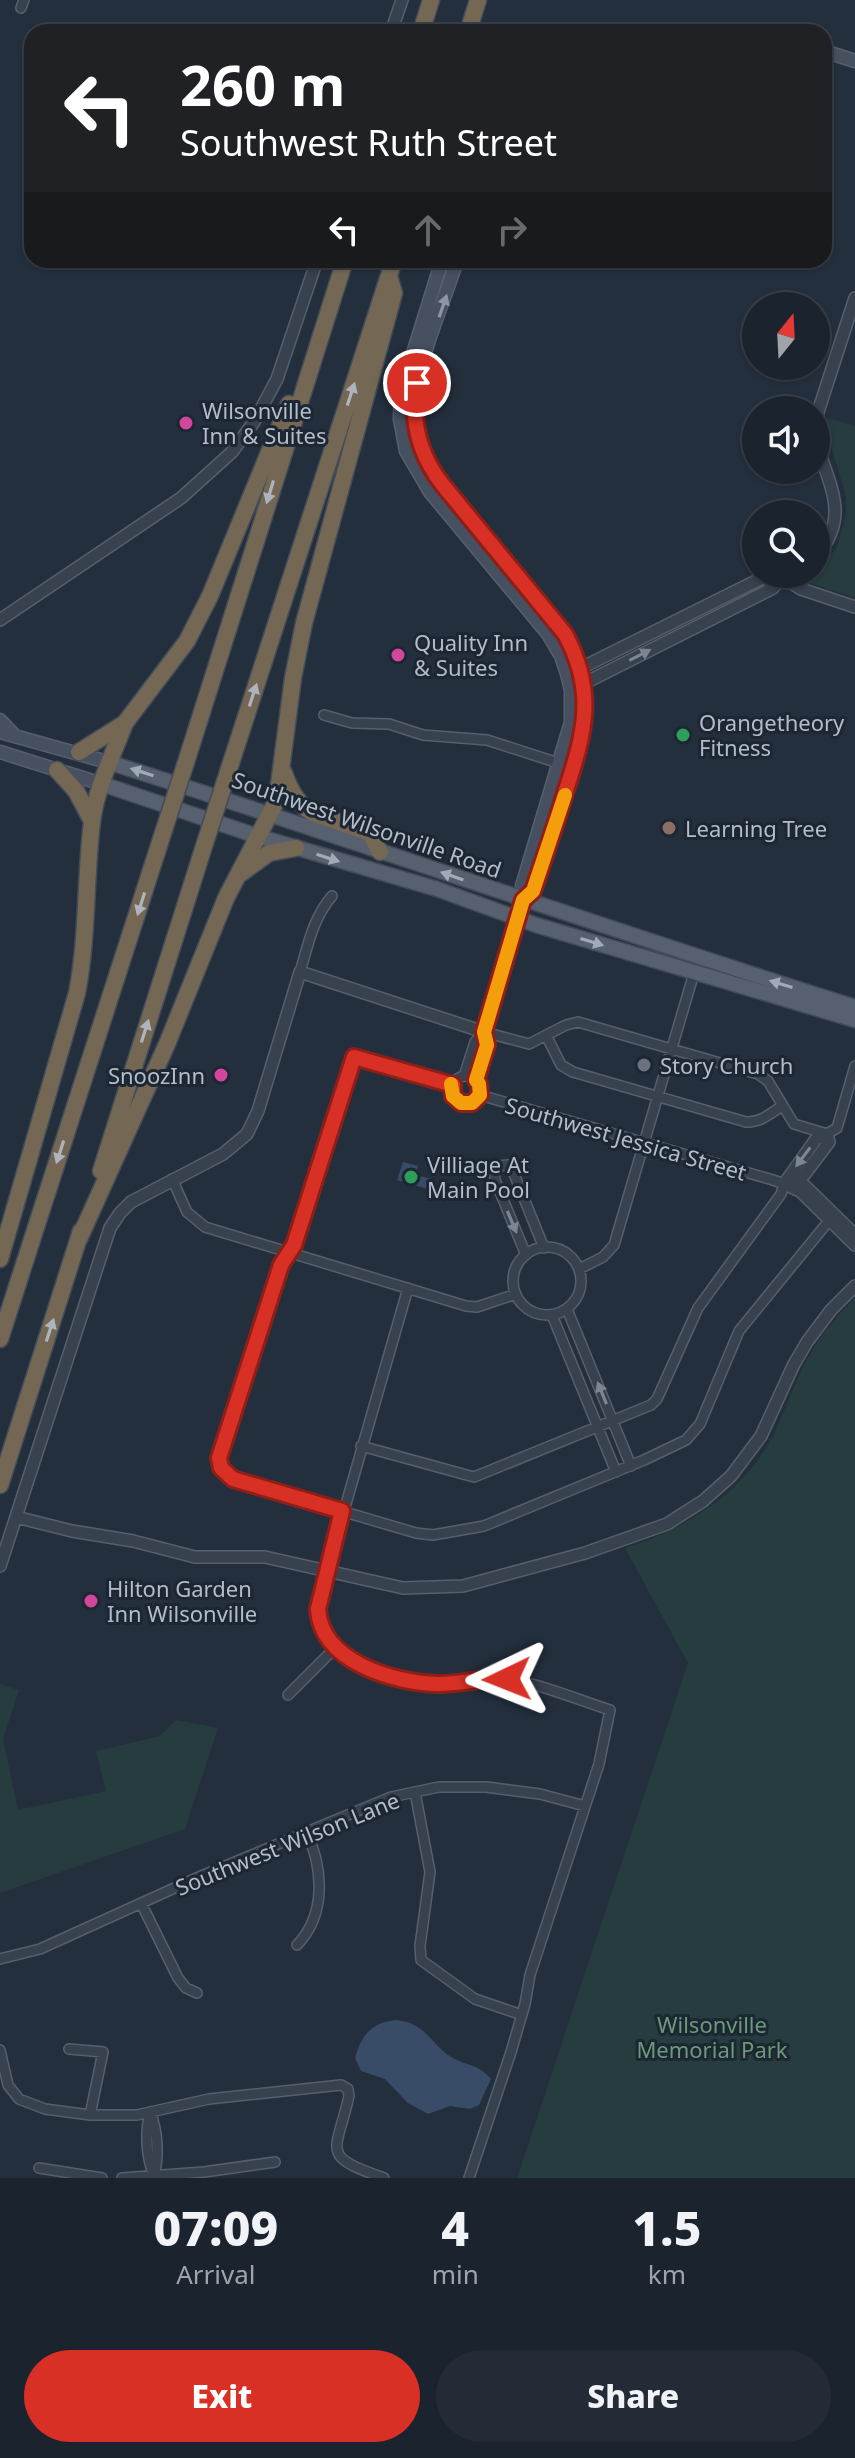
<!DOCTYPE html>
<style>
body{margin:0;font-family:"Noto Sans",sans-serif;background:#242b36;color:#f1f3f6;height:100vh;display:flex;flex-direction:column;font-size:30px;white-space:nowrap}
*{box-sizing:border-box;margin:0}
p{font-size:26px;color:#a0a4aa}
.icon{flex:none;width:44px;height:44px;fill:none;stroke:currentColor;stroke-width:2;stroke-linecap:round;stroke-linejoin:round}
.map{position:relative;height:2178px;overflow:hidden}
.side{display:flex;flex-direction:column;background:#1b232e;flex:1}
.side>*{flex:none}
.guide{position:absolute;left:24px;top:24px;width:808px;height:244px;border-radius:24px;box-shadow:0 2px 6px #0004,0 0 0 2px #39404a;background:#202124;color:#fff;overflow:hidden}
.needle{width:52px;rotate:18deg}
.tools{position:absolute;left:742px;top:292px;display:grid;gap:16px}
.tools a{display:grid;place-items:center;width:88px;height:88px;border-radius:50%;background:#1b232e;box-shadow:0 2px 6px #0004,0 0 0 2px #39404a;font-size:40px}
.pin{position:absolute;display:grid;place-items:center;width:68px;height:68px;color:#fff;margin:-34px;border:4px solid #fff;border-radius:50%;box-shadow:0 2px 8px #0007}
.me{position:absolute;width:88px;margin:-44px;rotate:268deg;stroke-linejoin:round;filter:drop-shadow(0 0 6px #0008)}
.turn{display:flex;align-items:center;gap:28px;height:168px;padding:0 24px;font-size:36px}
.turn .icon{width:104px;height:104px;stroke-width:2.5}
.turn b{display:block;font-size:56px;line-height:68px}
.lanes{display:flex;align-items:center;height:76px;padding:0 24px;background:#0003;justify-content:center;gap:40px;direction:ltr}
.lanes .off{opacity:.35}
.eta{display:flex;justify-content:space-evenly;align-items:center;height:136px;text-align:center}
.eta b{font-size:48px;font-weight:800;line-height:56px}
.action{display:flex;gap:16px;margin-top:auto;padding:16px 24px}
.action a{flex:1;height:92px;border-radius:48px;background:#d93025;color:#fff;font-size:32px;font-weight:800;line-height:92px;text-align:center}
.action a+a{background:#242b36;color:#f1f3f6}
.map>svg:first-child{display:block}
.green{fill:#263c3f}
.water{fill:#394c67}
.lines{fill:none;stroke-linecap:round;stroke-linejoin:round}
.minor-casing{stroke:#565f6c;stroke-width:12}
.tertiary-casing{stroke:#565f6c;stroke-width:14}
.secondary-casing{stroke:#565f6c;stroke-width:15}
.primary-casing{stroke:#414a57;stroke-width:17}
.motorway-casing{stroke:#434c59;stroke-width:19}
.minor{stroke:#38414e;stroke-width:9}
.tertiary{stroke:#38414e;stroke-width:11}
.secondary{stroke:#465061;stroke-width:12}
.primary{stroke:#56606e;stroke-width:14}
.motorway{stroke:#746855;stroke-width:16}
.motorway-bridge-casing{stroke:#434c59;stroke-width:19;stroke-linecap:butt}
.motorway-bridge{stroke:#746855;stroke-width:16}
.oneway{fill:#8e96a5}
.oneway2{fill:#aeb4bd}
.oneway3{fill:#7c8592}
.oneway4{fill:#a1aab7}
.route-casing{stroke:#8d1f18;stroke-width:20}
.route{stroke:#d93025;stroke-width:14}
.slow{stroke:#f59e0b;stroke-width:14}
.hotel-dot{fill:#d1479c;stroke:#1d2633;stroke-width:3}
.leisure-dot{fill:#2e9e5b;stroke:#1d2633;stroke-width:3}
.education-dot{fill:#8d6e63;stroke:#1d2633;stroke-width:3}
.worship-dot{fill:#6b7280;stroke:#1d2633;stroke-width:3}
.labels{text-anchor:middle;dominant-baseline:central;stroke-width:6;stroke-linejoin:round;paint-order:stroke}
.poi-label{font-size:22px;fill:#b4bcc9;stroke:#1d2633;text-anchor:start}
.street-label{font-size:22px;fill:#b4bcc9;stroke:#1d2633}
.park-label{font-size:22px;fill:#6b9a76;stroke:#1d2633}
</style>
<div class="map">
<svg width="855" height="2178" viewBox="0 0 855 2178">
<rect width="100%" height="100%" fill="#242f3e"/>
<path class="green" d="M828,418L855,426V598L807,582L809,576L816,574L837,547L846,515V497L831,446Z
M855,1298V2178H517L688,1663L625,1548C683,1531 741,1494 770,1441C783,1417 791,1391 803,1367C815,1342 835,1317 855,1298Z
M0,1684L19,1690L3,1739L18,1810L106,1791L96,1751L160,1736L176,1720L218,1728L185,1829L0,1893Z"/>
<path class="water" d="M403,1162L418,1166L416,1175L431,1179L428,1189L397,1180Z
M397,2020C426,2024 429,2041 448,2055C466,2067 476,2062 491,2079L479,2105L470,2109L450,2106L428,2114L408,2103L385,2079L361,2071L355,2058C362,2034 372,2022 397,2020Z"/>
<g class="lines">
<g class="minor-casing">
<path id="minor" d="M21,8L24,0
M324,715L352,723L389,724L423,735L487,740L574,768
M300,972C308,945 313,918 332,896
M484,1032L529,1044L566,1025L578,1022L758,1074L768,1081L794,1124L827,1134L837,1128L855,1066
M547,1037L561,1065L573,1072L746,1122C760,1123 771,1113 782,1106
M464,1076L475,1042L484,1032
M452 1090a14 14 0 1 1 28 0a14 14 0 1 1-28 0Z
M476,1080L487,1045L484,1032
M453,1085L354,1057L294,1245L281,1265L222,1448C218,1462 220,1471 233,1479L416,1533L433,1535L484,1526L644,1460L686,1440L700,1424L739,1331L832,1217
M172,1179L187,1212L205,1227L466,1306L477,1307L516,1294
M513 1281a34 34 0 1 1 68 0a34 34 0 1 1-68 0Z
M526,1255L495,1180L494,1169L497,1166L508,1165L512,1169L544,1248
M579,1269L603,1257L614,1245L694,973
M408,1288L319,1598C317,1617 321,1635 335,1648C357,1669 408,1683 438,1684C463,1684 486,1676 511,1680C545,1685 578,1700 610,1710L599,1764L530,1975L525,2004L511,2052L469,2178
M567,1309L631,1466
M552,1315L616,1472
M361,1446L474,1477L651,1405L657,1399L698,1308L781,1194L784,1184L773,1180L480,1095
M288,1695L335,1648
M415,1792L430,1872L420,1946L421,1960L475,1999L522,2015
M141,1903L178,1978L186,1988L197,1993
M297,1945C327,1914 323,1867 306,1831
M0,1959L40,1949L201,1876L391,1797L439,1787H486L540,1794L585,1806
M69,2049L103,2052L90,2115
M0,2050L8,2085L19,2099L45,2109L90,2115H137L209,2099L341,2085L348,2089L349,2096C336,2154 319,2155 384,2178
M150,2112C158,2130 159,2157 154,2176
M150,2112C145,2132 146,2157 154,2176
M39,2168L102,2178
M122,2178L204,2172L275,2162"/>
</g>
<g class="tertiary-casing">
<path id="tertiary" d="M391,32L402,0
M816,418L855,298
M816,441C828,484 852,516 816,556
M782,577L801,589L855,607
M0,620L181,498L232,452L254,422L277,379L317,260
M573,672L766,576L782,577
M575,688L773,588L782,577L787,574
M855,1235L805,1186L798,1183L829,1142L827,1134L816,1139L784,1184L800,1191L855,1245
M16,1517L72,1531L133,1541L195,1557H265L403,1588L463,1586L585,1553L667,1524L703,1501L731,1476L761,1436L794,1364L807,1342L831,1310L855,1286
M0,1566L110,1228L120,1213L131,1202L223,1154L247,1134L258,1111L300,972L484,1032L518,918"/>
</g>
<g class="secondary-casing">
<path id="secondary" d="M741,32H746
M824,51L855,61
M442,260L401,392L400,419L406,451L430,492L548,634L561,656L567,674L571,690V722L522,886L523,900L518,918
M457,260C434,336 386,411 442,484L565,634C598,693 584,736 565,796C554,828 544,859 533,891L523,900
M0,720L15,736
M0,732L111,763
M0,752L102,784"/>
</g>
<g class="primary-casing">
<path id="primary" d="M111,763C360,842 606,929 855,1007
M102,784L257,836L437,889L536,925L855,1020"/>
</g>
<g class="motorway-casing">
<path id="motorway" d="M421,32L431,0
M468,32L478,0
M79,752L125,723L187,641L210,596L289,404
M188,756L345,260
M229,769L394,260
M57,770L76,791L92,821
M284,773C290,790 296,802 312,813L370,833L380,852
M240,874L269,853L296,848
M101,1171L205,843
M79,1239L167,1044L226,898L277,800L293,678L304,623L394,293L389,276
M0,1259L77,993C88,936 85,879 92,822C96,788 113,755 125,723
M0,1339L164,830
M0,1485L81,1231"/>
</g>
<use href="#minor" class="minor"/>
<use href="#tertiary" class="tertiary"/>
<use href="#secondary" class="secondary"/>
<use href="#primary" class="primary"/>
<use href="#motorway" class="motorway"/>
<g class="motorway-bridge-casing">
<path id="motorway-bridge" d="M164,830L188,756
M205,843L229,769"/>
</g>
<use href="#motorway-bridge" class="motorway-bridge"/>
</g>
<defs><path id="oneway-solid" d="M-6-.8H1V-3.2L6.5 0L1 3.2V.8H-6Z" transform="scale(2)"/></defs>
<use class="oneway" href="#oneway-solid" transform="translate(443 306) rotate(-71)"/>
<g class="oneway2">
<use href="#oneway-solid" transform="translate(351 394) rotate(-72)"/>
<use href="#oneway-solid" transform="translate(270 492) rotate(107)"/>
<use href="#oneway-solid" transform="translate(253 695) rotate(-72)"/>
<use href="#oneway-solid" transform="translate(141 904) rotate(108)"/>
<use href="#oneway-solid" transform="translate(145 1031) rotate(-72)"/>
<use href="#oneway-solid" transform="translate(60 1152) rotate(108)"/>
<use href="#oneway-solid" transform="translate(50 1330) rotate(-72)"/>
</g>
<g class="oneway3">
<use href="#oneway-solid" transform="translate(640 655) rotate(-27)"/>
<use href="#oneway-solid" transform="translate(803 1157) rotate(127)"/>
<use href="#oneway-solid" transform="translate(512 1222) rotate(67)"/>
<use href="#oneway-solid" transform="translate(602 1393) rotate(-112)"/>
</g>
<g class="oneway4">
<use href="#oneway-solid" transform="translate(142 772) rotate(-162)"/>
<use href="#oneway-solid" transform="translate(328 858) rotate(18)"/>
<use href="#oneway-solid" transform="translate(452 876) rotate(-161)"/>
<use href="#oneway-solid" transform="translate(592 942) rotate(17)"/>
<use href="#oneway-solid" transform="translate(781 984) rotate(-163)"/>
</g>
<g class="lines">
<g class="route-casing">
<path id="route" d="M417,383C410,421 419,454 442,484L565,634C596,691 585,732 566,790C556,824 544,857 533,891L523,900L484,1032L487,1045L476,1080L479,1084L480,1095L472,1103H461L453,1096V1085L354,1057L294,1245L281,1265L219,1458L221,1468L233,1479L342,1511L318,1609C321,1662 394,1683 439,1684C462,1684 484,1677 507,1679"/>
</g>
<use href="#route" class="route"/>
<path class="slow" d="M451,1084L453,1096L461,1103H472L480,1095L479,1084L476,1080L487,1045L484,1032L523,900L533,891L565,795"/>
</g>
<g class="hotel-dot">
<circle cx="186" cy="423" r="8"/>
<circle cx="398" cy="655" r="8"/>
<circle cx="221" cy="1075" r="8"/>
<circle cx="91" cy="1601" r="8"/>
</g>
<g class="leisure-dot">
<circle cx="683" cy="735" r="8"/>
<circle cx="411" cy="1177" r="8"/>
</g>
<circle class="education-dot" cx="669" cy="828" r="8"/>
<circle class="worship-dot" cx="644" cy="1065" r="8"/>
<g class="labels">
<g class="poi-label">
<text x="202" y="410">Wilsonville<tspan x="202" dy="25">Inn &amp; Suites</tspan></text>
<text x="414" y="642">Quality Inn<tspan x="414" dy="25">&amp; Suites</tspan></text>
<text x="699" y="722">Orangetheory<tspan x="699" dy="25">Fitness</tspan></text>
<text x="685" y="828">Learning Tree</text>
<text x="660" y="1065">Story Church</text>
<text x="205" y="1075" text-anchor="end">SnoozInn</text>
<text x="427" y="1164">Villiage At<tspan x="427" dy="25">Main Pool</tspan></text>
<text x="107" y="1588">Hilton Garden<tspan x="107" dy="25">Inn Wilsonville</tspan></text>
</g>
<g class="street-label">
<text transform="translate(367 824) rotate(19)">Southwest Wilsonville Road</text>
<text transform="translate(626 1138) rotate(16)">Southwest Jessica Street</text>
<text transform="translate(287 1843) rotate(-22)">Southwest Wilson Lane</text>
</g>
<g class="park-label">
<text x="712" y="2024">Wilsonville<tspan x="712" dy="25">Memorial Park</tspan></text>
</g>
</g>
</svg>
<div class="tools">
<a><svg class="needle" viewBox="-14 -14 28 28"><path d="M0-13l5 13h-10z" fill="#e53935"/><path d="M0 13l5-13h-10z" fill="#a0a4aa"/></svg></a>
<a><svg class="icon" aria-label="sound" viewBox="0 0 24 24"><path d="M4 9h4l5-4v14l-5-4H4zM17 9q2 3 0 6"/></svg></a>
<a><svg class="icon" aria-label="search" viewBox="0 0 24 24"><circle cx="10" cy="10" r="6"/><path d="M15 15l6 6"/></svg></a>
</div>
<div class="pin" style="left:417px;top:383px;background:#d93025"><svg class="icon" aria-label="arrive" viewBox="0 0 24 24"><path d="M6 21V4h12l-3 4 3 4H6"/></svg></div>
<svg class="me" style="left:507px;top:1679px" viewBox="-20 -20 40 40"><path d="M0-17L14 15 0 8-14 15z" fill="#d93025" stroke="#fff" stroke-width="4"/></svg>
<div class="guide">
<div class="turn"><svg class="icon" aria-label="left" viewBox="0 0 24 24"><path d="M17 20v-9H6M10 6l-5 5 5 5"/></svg><div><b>260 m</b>Southwest Ruth Street</div></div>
<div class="lanes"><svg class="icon" aria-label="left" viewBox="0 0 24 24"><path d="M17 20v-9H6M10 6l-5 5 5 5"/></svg><svg class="icon off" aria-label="ahead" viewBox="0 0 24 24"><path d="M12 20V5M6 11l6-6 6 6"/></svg><svg class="icon off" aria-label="right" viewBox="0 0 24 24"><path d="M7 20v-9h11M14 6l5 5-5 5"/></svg></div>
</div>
</div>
<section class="side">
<div class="eta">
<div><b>07:09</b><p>Arrival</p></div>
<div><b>4</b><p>min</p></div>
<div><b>1.5</b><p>km</p></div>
</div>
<div class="action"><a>Exit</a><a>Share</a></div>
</section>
